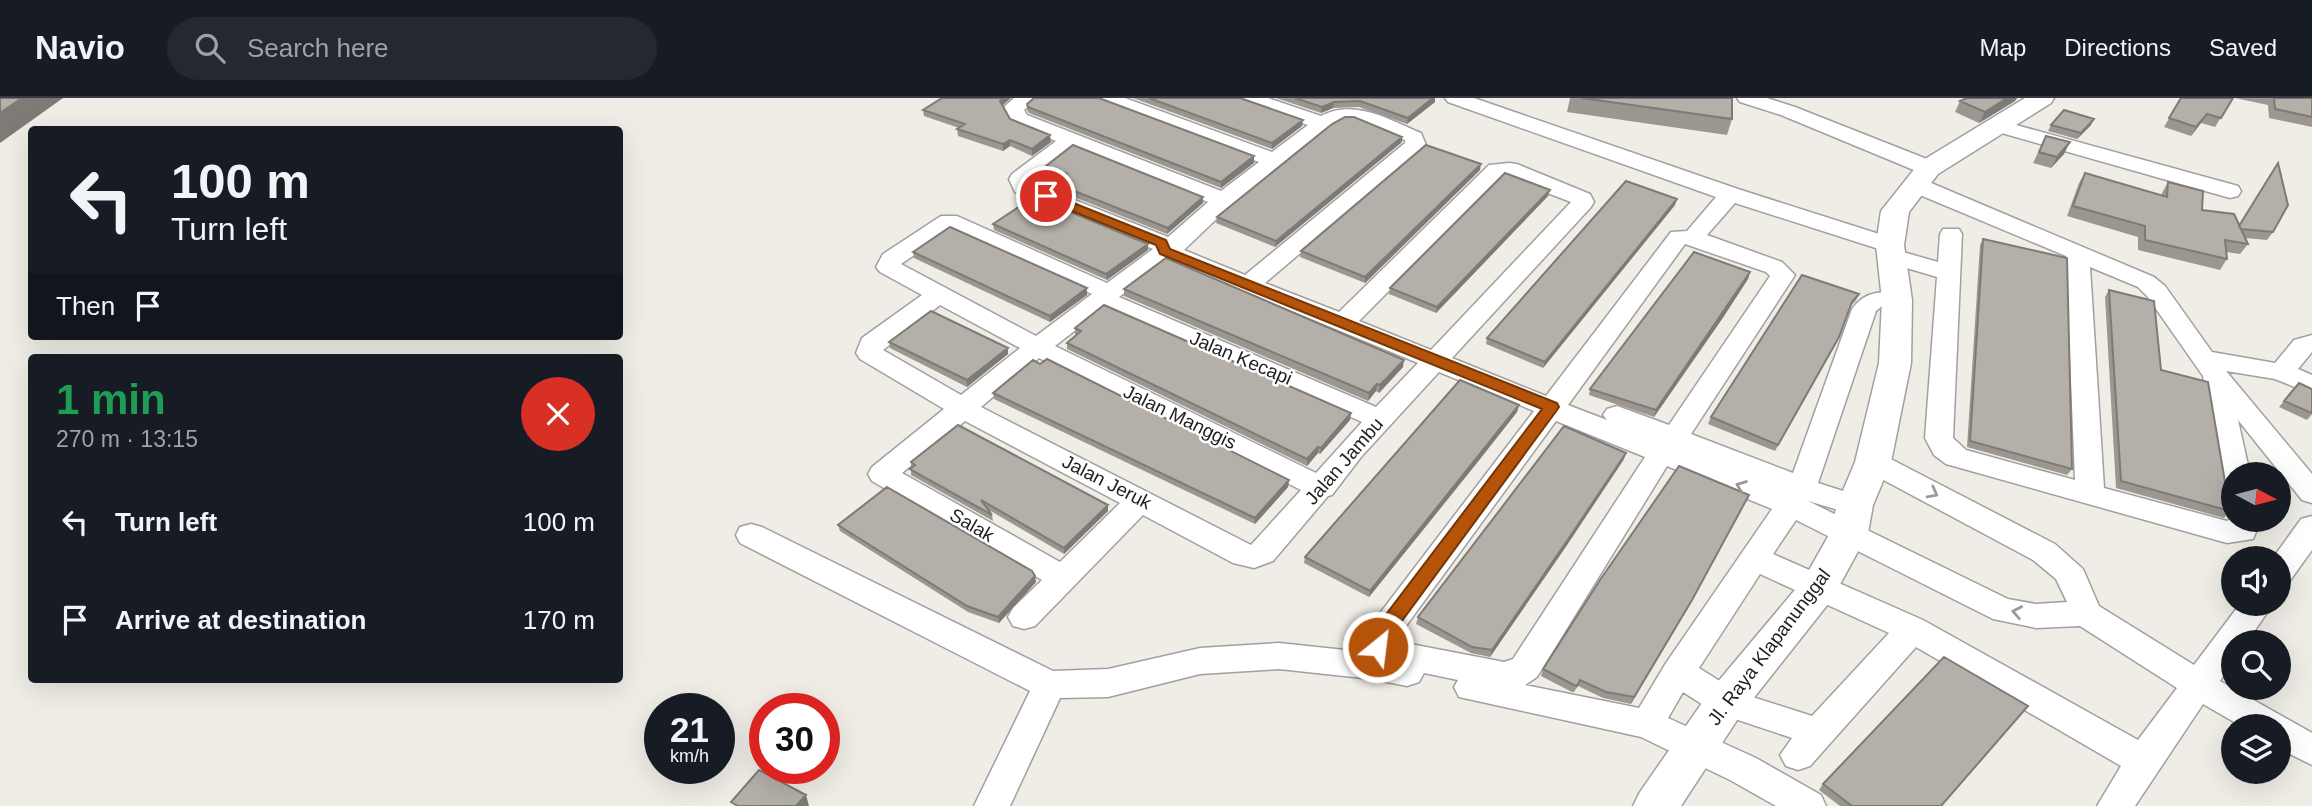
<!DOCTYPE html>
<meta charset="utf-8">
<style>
body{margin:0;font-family:Arial,sans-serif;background:#242831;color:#f1f3f6;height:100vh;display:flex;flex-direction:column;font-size:26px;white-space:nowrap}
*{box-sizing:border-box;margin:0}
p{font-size:23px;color:#9ea1a6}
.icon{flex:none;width:38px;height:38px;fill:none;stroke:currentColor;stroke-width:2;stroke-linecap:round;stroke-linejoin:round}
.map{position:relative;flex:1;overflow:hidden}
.panel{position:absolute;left:28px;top:256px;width:595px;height:329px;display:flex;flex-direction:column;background:#171b24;border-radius:7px;box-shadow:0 7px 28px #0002}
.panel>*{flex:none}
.banner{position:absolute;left:28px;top:28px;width:595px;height:214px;border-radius:7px;box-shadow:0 7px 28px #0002;background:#171b24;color:#f1f3f6;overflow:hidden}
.needle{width:46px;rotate:97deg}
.tools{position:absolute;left:2221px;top:364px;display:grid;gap:14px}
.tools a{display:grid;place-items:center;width:70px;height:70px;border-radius:50%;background:#171b24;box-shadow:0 7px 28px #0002;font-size:35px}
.speed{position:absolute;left:644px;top:595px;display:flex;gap:14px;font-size:35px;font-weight:700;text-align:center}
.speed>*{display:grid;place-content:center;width:91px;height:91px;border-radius:50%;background:#171b24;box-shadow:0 7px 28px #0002;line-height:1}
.speed small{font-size:18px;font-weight:400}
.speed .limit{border:10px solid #d22;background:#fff;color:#111}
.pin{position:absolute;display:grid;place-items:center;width:60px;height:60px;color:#fff;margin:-30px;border:4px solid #fff;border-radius:50%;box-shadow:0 2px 7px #0007}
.me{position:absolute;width:77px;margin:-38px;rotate:29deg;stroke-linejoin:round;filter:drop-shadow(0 0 5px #0008)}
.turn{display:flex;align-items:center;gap:24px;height:147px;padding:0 28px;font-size:32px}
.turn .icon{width:91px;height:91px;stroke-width:2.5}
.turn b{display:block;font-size:49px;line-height:60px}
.then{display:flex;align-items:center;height:66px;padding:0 28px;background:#0003;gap:14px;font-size:26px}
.round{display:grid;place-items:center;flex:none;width:74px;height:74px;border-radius:37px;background:#242831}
.overview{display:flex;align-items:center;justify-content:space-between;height:119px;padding:0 28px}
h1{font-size:42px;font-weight:700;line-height:52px;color:#1e9e55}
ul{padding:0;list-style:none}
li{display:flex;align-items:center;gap:21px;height:98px;padding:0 28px}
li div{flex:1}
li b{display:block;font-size:26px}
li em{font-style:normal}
header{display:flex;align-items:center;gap:42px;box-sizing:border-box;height:98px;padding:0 35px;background:#171b24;border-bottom:2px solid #363941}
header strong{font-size:33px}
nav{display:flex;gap:38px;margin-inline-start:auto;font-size:24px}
.search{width:490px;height:63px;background:#242831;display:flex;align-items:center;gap:18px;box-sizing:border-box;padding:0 24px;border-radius:38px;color:#9ea1a6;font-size:26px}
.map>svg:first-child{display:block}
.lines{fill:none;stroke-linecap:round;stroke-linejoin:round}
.minor-casing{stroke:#a0a0a0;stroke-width:3}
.tertiary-casing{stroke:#a0a0a0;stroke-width:3}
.minor{fill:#fff;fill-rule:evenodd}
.tertiary{fill:#fff;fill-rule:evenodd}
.wall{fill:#9b9690}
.shaded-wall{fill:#7e7a76}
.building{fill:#b4afa8;stroke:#7e7a76;stroke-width:2}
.oneway{stroke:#9a9a9a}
.route{fill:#b45309;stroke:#753606;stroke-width:2}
.labels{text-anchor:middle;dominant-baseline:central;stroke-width:5;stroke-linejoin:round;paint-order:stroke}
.street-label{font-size:19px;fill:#1f1f1f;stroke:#fff}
</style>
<header>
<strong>Navio</strong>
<div class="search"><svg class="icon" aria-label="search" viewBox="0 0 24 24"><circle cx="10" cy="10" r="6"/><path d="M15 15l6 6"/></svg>Search here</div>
<nav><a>Map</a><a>Directions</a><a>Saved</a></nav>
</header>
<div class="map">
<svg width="2312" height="708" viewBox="0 0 2312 708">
<rect width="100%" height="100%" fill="#efede6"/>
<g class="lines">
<g class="minor-casing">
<path id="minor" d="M1014,0H1037L1024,12L1027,17L1221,93L1259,64L1100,4L1097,0H1125L1272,54L1308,27L1241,4L1238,0H1268L1321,18C1355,0 1389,22 1421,35L1426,47L1423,51L1265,185L1339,214L1489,67L1509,65L1517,66L1590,96L1594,104L1591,109L1452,260L1546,298L1671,134L1687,133L1716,99L1448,4L1445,0H1474L1738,91L1898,142L1902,147L1896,152L1938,164L1940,136L1943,131H1959L1962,136L1953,340L1966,352L2075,382L2066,158L1908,92L1905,87L1908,82H1924L2154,179L2165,188L2212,254L2275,265L2294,242L2312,237V254L2298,271L2312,277V296L2275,281L2226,273L2312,376V405L2302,402L2238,322L2250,376H2233V385L2226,383L2222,376L2203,278L2147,198L2138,189L2090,169L2104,390L2227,423L2233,419V422H2261L2253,441L2227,445L1946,366L1934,357L1925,340L1937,179L1883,163L1879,158L1885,153L1735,105L1707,137L1782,164L1795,177L1691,336L1793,375L1852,211C1865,192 1885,192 1906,197L1909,202L1906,207L1882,208L1876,213L1818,385L1865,400L1870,407L1865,414L1855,417L1808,403L2008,501L2036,506L2067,504L2056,481L2033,462L1863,371L1859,364L1863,357L1873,354L1883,357L2055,446L2083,471L2099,508L2194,567L2240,506H2273L2247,544H2233V564L2220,583L2312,635V667L2278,650V628H2241L2203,606L2135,708H2097L2121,668L1916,549L1810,668L1798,672L1786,668L1780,657L1792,640L1714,614L1683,594L1668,620L1756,660L1821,697L1826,708H1776L1730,682L1641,639L1459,599L1454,589L1458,582L1424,575L1419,584L1407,588L1372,581L1279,571L1200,576L1108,599L1060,600L1010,708H974L1030,593L740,445L736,437L740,429L751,426L762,429L1053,573L1108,571L1200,550L1279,545L1364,554L1363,540L1368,531L1534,313L1439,274L1361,359L1332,397L1328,398L1273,463L1254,470L1233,465L1143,417L1035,528L1024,531L1013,528L1008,519L1013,510L1042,482L872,383L868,376L872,369L944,311L860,261L856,255L862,240L922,197L880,174L876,169L883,156L941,118H957L1107,185L1153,151L1015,94L1009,81L1012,76L1056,43L1012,25L1003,10ZM1344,22H1354L1405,42V45L1245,177L1184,152L1231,107L1330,29ZM1073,50L1208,104L1168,139L1032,85L1033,81ZM1503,78L1571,104L1431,252L1359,223ZM951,132L1092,196L1036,238L901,166ZM1685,146L1766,174L1770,178L1669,327L1617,308L1607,311L1603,317L1607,322L1568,307ZM1168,162L1418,265L1376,309L1119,199ZM940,207L1020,250L961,297L883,252ZM1104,210L1362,324L1316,375L1055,248ZM1039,260L1301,392L1251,447L981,309ZM965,323L1120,405L1060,464L902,375ZM1556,323L1645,359L1513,561L1504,564L1395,543ZM1667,368L1772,411L1666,565L1639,610L1525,587L1537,579ZM1796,422L1993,521L2036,530L2080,528L2177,590L2138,642L1923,522L1773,456ZM1760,476L1889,535L1812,618L1737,594L1699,570Z
M1737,0H1767L1795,9L1937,65L1940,70L1937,75H1921L1781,17L1740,4Z
M1998,22L2238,88L2241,93L2238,98L2230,100L1991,32L1988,28L1991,24Z
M2312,418V452L2289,484L2278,487V460H2273L2301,421Z"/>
</g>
<g class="tertiary-casing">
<path id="tertiary" d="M2025,0H2054L2051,5L1938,76L1909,114L1904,147L1912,202L1911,265L1891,364L1873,407L1868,435L1832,501L1741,616L1681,708H1633L1640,694L1711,592L1804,481L1830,435L1837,407L1855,364L1879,265L1882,202L1876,147L1881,113L1920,64Z"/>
</g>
<use href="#minor" class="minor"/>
<use href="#tertiary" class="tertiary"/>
</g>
<path class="wall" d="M1133,0H1240L1302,28L1272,51Z
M1276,0H1435V4L1407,26L1359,9L1333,10L1321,15Z
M1570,0H1732V21L1727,37L1567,14Z
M1967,0H2017L2015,3L1979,25L1955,14L1960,3Z
M2181,0H2233L2215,29L2201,25L2191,38L2164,29Z
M2235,0H2312V29L2269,20L2268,7Z
M1027,6L1254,58V65L1221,90L1029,15L1027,12Z
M1002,8L1010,21L1051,44L1032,58L1010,48L1003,53L958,38L957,31L959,30L924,18L923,12Z
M2051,27H2091L2077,41L2048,33Z
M2046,38L2064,56L2051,70L2033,65Z
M1402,44L1275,149L1216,125L1217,119Z
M1046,68L1203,99V105L1167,136L1054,91V85L1061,80L1046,74Z
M1480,72L1365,185L1300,159L1301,153Z
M2085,75L2162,98V95L2168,84L2202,112L2239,128L2273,134L2267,142L2245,140L2248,146L2240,156L2226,154L2227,161L2220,172L2138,152V139L2067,118L2079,85Z
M1550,92L1548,98L1436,215L1389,196L1390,190Z
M1675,107L1543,270L1486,246L1487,240Z
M993,126L1148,152L1107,182L994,132Z
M1983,141L2072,371L2067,377L1967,349L1980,147Z
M913,154L1087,190V197L1050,224L914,160Z
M1750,174L1748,181L1722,221L1654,319L1589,297L1590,291Z
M1124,191L1403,269L1379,295L1376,293L1368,303L1124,198Z
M2109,192L2230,413L2224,420L2116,390L2105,199Z
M1859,196L1856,202L1850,209L1836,245L1775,353L1708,326L1711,319Z
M1075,230L1351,315L1350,322L1320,356L1318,355L1307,368L1067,251V245L1077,236H1075Z
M889,244L1008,250V256L967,289L890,250Z
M2312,291V316L2307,322L2279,309L2284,303Z
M993,295L1289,382L1288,389L1255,426L994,301Z
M1519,307L1517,314L1476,366L1369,499L1304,465L1305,459Z
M1624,361L1567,447L1490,559L1471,555L1416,526L1418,519Z
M911,364L1108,407V413L1064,456L989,412L992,417L993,423L911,377Z
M1749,397L1689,508L1631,606L1603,600L1578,588L1574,594H1572L1541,578L1543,571Z
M838,427L1036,484L999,525L968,514L840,433Z
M1823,686L1942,708H1840L1819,692Z"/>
<path class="shaded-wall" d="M22,0H63L0,45V15Z
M1004,0H1011L1000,10V3Z
M1433,0H1435V4L1407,26L1408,20Z
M2007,0H2017L2015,3L1979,25L1985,14Z
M1334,4L1333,10L1321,15L1322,9Z
M2207,16L2201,25L2191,38L2196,29Z
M2094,21L2091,27L2077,41L2081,35Z
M1303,22L1302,28L1272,51V45Z
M1050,37L1051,44L1032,58V51Z
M1402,39V44L1275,149L1276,143Z
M1010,42V48L1003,53V46Z
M2070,44L2064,56L2051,70L2057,59Z
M1254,58V65L1221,90V84Z
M1481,66L1480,72L1365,185V179Z
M1550,92L1548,98L1436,215L1437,209Z
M1203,99V105L1167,136L1168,130Z
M1677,101L1675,107L1543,270L1545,264Z
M1148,146V152L1107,182L1106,176Z
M1750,174L1748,181L1722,221L1654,319L1656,312Z
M1087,190V197L1050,224V218Z
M1008,250V256L967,289V282Z
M1404,262L1403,269L1379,295L1380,287Z
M1377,286L1376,293L1368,303L1369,295Z
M1519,307L1517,314L1476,366L1369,499L1370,493Z
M1351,315L1350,322L1320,356L1321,350Z
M1318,349V355L1307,368V361Z
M1626,355L1624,361L1567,447L1490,559L1492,552Z
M1289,382L1288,389L1255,426V420Z
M1749,397L1689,508L1631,606L1634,599Z
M1108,407V413L1064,456V450Z
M1035,478L1036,484L999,525L998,519Z
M806,697L809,708H796Z"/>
<path class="building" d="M0,0H22L0,15Z
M942,0H1004L1000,3L1010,21L1050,37L1032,51L1010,42L1003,46L957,31L965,26L923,12Z
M1034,0H1099L1254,58L1221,84L1028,9L1027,6Z
M1149,0H1240L1303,22L1272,45Z
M1295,0H1433L1408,20L1360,3L1334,4L1322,9Z
M1582,0H1732V21Z
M1967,0H2007L1985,14L1960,3Z
M2181,0H2233L2221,20L2207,16L2196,29L2169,20Z
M2274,0H2312V19L2275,11Z
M2064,12L2094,21L2081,35L2051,27Z
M1345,19H1354L1402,39L1276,143L1217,119L1332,26Z
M2046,38L2070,44L2057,59L2039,54Z
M1073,47L1203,99L1168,130L1054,85L1067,76L1046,68Z
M1426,47L1481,66L1365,179L1301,153Z
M2278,65L2288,107L2273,134L2241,131L2239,128Z
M1505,75L1550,92L1437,209L1390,190Z
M2085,75L2167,99L2168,84L2203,93L2202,112L2234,116L2248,146L2225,142L2227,161L2145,142V128L2073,108Z
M1626,83L1677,101L1545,264L1487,240Z
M1034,99L1148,146L1106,176L993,126Z
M950,129L1087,190L1050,218L913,154Z
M1983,141L2067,160L2072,371L1970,343Z
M1694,154L1750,174L1656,312L1590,291Z
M1166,160L1404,262L1380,287L1377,286L1369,295L1124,191Z
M1802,177L1859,196L1852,204L1839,239L1778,347L1711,319Z
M2109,192L2154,203L2161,272L2208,284L2230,413L2121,383Z
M1104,207L1351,315L1321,350L1318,349L1307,361L1067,245L1081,233L1075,230Z
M931,213L1008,250L967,282L889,244Z
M1047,261L1289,382L1255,420L993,295L1033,262L1040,266Z
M1460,282L1519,307L1370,493L1305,459Z
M2299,285L2312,291V315L2284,303Z
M958,327L1108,407L1064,450L981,402L992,417L910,371L915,367L911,364Z
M1564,328L1626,355L1569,440L1492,552L1472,549L1418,519Z
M1679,368L1749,397L1692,502L1634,599L1606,594L1580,582L1577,588L1574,587L1543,571L1600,482Z
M887,389L1032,473L1035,478L998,519L967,508L838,427Z
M1944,559L2028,608L1941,708H1852L1823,686Z
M759,672L806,697L796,708H738L731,704Z"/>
<defs><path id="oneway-chevron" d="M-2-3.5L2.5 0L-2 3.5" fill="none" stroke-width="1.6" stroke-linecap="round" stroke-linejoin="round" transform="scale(1.75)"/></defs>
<g class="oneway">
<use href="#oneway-chevron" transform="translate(1741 388) rotate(-159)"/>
<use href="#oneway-chevron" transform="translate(1933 395) rotate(28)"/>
<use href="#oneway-chevron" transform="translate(2017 514) rotate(-169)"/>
</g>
<path class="route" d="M1046,94L1166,142L1170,151L1557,305L1559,309L1557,312L1388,542L1384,554L1378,556L1371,554L1369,549L1372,535L1542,311L1160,156L1156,147L1042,101L1040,98Z"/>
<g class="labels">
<g class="street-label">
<text transform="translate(1241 260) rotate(23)">Jalan Kecapi</text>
<text transform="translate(1180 319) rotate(26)">Jalan Manggis</text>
<text transform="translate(1344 363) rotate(-49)">Jalan Jambu</text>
<text transform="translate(1107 384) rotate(27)">Jalan Jeruk</text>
<text transform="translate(972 427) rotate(30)">Salak</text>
<text transform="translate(1769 549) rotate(-53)">Jl. Raya Klapanunggal</text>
</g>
</g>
</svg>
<div class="tools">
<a><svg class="needle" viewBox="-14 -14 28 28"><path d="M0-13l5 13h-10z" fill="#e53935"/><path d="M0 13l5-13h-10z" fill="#9ea1a6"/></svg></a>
<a><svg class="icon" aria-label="sound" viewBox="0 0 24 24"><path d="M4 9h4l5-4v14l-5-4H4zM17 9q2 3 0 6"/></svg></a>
<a><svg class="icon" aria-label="search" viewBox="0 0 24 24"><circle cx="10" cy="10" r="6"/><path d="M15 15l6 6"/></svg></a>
<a><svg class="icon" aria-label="layers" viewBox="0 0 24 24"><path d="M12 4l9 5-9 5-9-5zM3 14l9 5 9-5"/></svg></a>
</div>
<div class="speed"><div>21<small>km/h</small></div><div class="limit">30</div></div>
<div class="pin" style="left:1046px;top:98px;background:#d93025"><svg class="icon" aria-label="arrive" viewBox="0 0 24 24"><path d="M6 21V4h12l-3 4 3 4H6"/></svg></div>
<svg class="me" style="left:1378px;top:549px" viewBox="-20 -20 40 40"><circle r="17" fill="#b45309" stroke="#fff" stroke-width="3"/><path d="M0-11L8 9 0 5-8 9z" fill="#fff"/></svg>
<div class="banner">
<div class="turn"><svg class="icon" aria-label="left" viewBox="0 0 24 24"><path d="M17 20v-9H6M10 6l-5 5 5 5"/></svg><div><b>100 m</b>Turn left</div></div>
<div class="then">Then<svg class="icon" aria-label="arrive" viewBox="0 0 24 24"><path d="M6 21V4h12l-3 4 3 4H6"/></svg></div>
</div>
<section class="panel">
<div class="overview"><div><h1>1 min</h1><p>270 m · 13:15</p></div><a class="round" style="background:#d93025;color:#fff"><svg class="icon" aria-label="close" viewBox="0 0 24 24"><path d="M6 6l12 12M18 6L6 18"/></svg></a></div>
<ul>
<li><svg class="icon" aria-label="left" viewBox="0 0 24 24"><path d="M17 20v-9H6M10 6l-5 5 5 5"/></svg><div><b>Turn left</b></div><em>100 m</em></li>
<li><svg class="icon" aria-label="arrive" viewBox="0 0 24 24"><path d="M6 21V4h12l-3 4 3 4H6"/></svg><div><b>Arrive at destination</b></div><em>170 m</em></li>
</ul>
</section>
</div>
